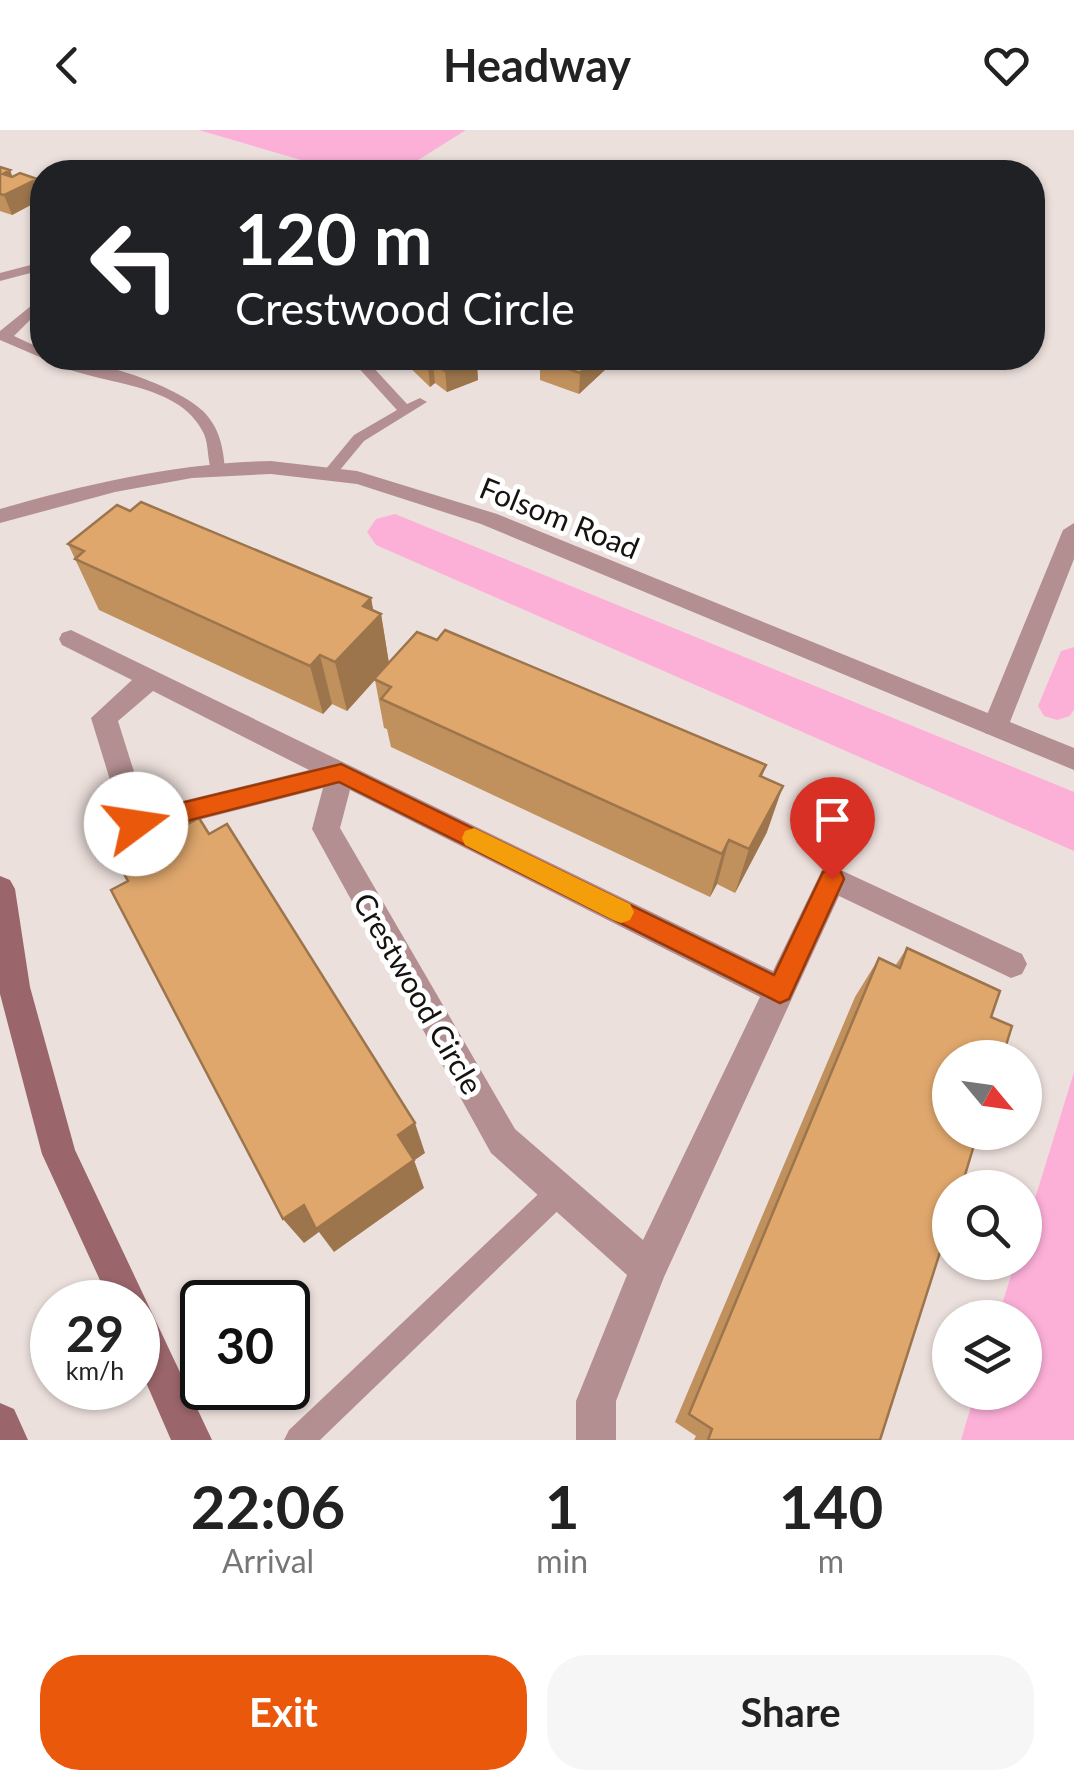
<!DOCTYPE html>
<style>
body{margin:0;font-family:Lato,sans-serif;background:#f6f6f6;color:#222;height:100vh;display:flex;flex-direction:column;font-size:38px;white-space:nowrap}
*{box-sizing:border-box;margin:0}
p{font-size:32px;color:#767676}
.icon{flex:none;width:55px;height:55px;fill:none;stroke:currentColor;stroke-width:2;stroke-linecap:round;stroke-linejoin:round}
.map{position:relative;height:1310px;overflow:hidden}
.panel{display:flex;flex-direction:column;background:#fff;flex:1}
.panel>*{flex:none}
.top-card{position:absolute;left:30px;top:30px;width:1015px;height:210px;border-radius:40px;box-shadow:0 2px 8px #0004;background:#202124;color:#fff;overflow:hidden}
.needle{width:65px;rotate:119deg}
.controls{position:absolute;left:932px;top:910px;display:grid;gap:20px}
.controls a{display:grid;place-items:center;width:110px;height:110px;border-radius:50%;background:#fff;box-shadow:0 2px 8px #0004;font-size:50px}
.speed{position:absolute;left:30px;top:1150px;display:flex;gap:20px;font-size:50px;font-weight:700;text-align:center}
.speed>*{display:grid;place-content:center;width:130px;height:130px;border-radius:50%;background:#fff;box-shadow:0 2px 8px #0004;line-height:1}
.speed small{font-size:25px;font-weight:400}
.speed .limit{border:5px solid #111;border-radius:15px;background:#fff;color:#111}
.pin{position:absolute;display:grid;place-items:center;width:85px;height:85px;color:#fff;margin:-102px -42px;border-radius:50% 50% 50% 0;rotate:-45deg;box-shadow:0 0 10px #0007}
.pin .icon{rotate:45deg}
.me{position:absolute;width:110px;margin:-55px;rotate:76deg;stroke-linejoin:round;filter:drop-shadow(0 0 8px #0008)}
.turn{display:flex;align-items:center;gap:35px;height:210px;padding:0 40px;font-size:45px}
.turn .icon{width:130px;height:130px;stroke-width:2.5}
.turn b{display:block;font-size:70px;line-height:85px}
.eta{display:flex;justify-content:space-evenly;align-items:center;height:170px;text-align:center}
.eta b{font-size:60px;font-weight:700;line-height:70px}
.cta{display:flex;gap:20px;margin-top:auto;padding:20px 40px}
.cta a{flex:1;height:115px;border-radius:40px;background:#ea580c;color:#fff;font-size:40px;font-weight:700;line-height:115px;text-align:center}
.cta a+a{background:#f6f6f6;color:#222}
header{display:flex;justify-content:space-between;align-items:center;height:130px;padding:0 40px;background:#fff;font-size:45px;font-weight:700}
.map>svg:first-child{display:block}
.water{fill:#fcb0d8}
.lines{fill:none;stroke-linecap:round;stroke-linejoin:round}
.canal{fill:#fcb0d8;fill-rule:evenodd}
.river{fill:#fcb0d8;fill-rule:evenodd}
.service{fill:#b48f92;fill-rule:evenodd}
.minor{fill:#b48f92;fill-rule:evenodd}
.tertiary{fill:#b48f92;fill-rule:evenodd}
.secondary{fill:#9b666b;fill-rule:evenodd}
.wall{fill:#c0905d}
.shaded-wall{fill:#9c754c}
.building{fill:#dfa76c;stroke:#9c754c;stroke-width:2.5}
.route{fill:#ea580c;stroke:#983908;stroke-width:2.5}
.slow{fill:#f59e0b}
.labels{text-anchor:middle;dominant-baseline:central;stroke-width:10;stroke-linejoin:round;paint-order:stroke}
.street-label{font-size:30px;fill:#161210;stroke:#fff}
</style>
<header><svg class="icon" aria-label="back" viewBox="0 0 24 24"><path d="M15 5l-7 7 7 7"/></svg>Headway<svg class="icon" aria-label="heart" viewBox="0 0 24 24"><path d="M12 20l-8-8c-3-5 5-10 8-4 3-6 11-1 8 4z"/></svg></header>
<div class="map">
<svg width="1074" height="1310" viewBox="0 0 1074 1310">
<rect width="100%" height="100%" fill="#ece0dc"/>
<path class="water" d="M199,0H466L399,42H342Z
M1074,942V1310H961L975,1263L1025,1262V1188L998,1187L1015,1133L1025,1132V1101Z"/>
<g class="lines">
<path class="canal" d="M1074,517V579L1070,586L1057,590L1044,586L1038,576L1061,521Z"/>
<path class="river" d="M395,384L1074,662V721L376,415L367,402L376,389Z"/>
<path class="service" d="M42,132V140L0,151V143Z
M42,167V178L14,206L42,219V228L0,210V201Z
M45,228C84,225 176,254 204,282C220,299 223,317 225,339L222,342H212C207,330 209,316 204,304C178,247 88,257 45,228Z
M364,228H380L371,235L407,274L420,268L427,272L364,311L335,346H325V340L354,305L397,280L355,234Z
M560,1048L569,1052L573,1061L569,1070L320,1310H284L289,1300L551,1052Z"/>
<path class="minor" d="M1074,393V429L1008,597L1004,604H986L982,597L1063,400Z
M71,500L773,841L822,740L832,736L1022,824L1027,834L1022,844L1011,848L839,766L664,1147L616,1271V1310H576V1271L627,1145L491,1023L312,699L323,658L136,706L126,702L91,588L132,550L62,515L59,509L62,503ZM153,561L309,640L146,680L118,591ZM350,660L760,867L643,1110L515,999L340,698Z"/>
<path class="tertiary" d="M271,331L357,341L497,384L1074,618V640L481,394L357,354L271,344L192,348L115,362L0,393V379C90,353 177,333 271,331Z"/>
<path class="secondary" d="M0,746L10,750L15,759L30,857L75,1020L212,1310H171L138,1234V1172H110L42,1024L0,864Z
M0,1273L14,1279L28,1310H0Z"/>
</g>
<path class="wall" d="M0,37L10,40L12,47L37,49L42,64V69L12,85L0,81Z
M402,228H475L478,250L447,262L435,253L430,257L402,230Z
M542,228H607V238L579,264L540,250V229Z
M68,414L371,468L373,481L381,484L389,533L437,510L766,635L762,647L767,702L735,763L717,754L710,767L391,617L387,599L384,598L375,550L347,581L332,574L323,584L99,480Z
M907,818L991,887L880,1310H694L696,1306L675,1292L855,867L879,828L895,836Z"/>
<path class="shaded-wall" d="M10,40L17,59L37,49L42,64V69L12,85L4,65L3,44Z
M596,228H607V238L579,264L580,243Z
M477,229L478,250L447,262L445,241Z
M433,232L435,253L430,257L428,236Z
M371,468L375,490L381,484L389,534L347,581L335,532L363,476Z
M320,525L332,574L323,584L310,536Z
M783,656L767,702L735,763L749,719Z
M729,710L717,754L710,767L722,724Z
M415,993L425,1023L409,1034L398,1005Z
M414,1030L424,1058L334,1122L319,1102L304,1113L283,1089L304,1075Z"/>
<path class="building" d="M0,37L10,40L3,44L12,47L20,43L37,49L4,65L0,64Z
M419,228H475L477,229L445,241L433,232L428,236Z
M542,228H596L580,243L540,229Z
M141,372L371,468L363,476L381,484L335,532L320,525L310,536L75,429L84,421L68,414L117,375L130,381Z
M445,500L766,635L760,646L783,656L749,719L729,710L722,724L381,569L391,557L374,549L417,502L437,510Z
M199,688L209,704L227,694L415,993L398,1005L414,1030L316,1099L304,1075L283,1089L111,760L128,751L117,731Z
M907,818L1000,861L991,887L1012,896L1002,928H950V1002H978L961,1058H950V1091L880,1310H708L712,1299L689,1284L879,828L900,838Z"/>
<path class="route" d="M341,634L774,845L823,742L832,739L841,742L844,749L789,869L780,873L339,652L136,704L127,701L124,694L127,687L136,684Z"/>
<path class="slow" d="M474,698L630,774L634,782L630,790L621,793L613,790L465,715L462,708L465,701Z"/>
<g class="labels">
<g class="street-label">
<text transform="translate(560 387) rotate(22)">Folsom Road</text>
<text transform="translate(419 863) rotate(60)">Crestwood Circle</text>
</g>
</g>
</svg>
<div class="controls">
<a><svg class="needle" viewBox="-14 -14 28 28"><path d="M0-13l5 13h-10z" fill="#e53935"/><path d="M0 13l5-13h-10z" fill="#767676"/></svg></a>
<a><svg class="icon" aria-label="search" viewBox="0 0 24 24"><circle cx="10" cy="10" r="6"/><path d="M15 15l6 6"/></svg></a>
<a><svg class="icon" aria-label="layers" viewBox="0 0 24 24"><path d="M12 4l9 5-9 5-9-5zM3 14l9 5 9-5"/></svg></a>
</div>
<div class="speed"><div>29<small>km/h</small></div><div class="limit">30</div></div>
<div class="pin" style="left:832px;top:749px;background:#d93025"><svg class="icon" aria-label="arrive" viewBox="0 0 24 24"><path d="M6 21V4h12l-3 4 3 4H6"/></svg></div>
<svg class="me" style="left:136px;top:694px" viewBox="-20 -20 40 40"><circle r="19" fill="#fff"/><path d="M0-13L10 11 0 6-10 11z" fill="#ea580c"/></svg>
<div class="top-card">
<div class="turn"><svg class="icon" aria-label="left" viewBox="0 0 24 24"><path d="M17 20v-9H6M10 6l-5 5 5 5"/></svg><div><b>120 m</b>Crestwood Circle</div></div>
</div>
</div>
<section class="panel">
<div class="eta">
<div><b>22:06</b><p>Arrival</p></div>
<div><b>1</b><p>min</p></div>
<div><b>140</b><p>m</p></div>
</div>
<div class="cta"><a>Exit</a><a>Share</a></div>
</section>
